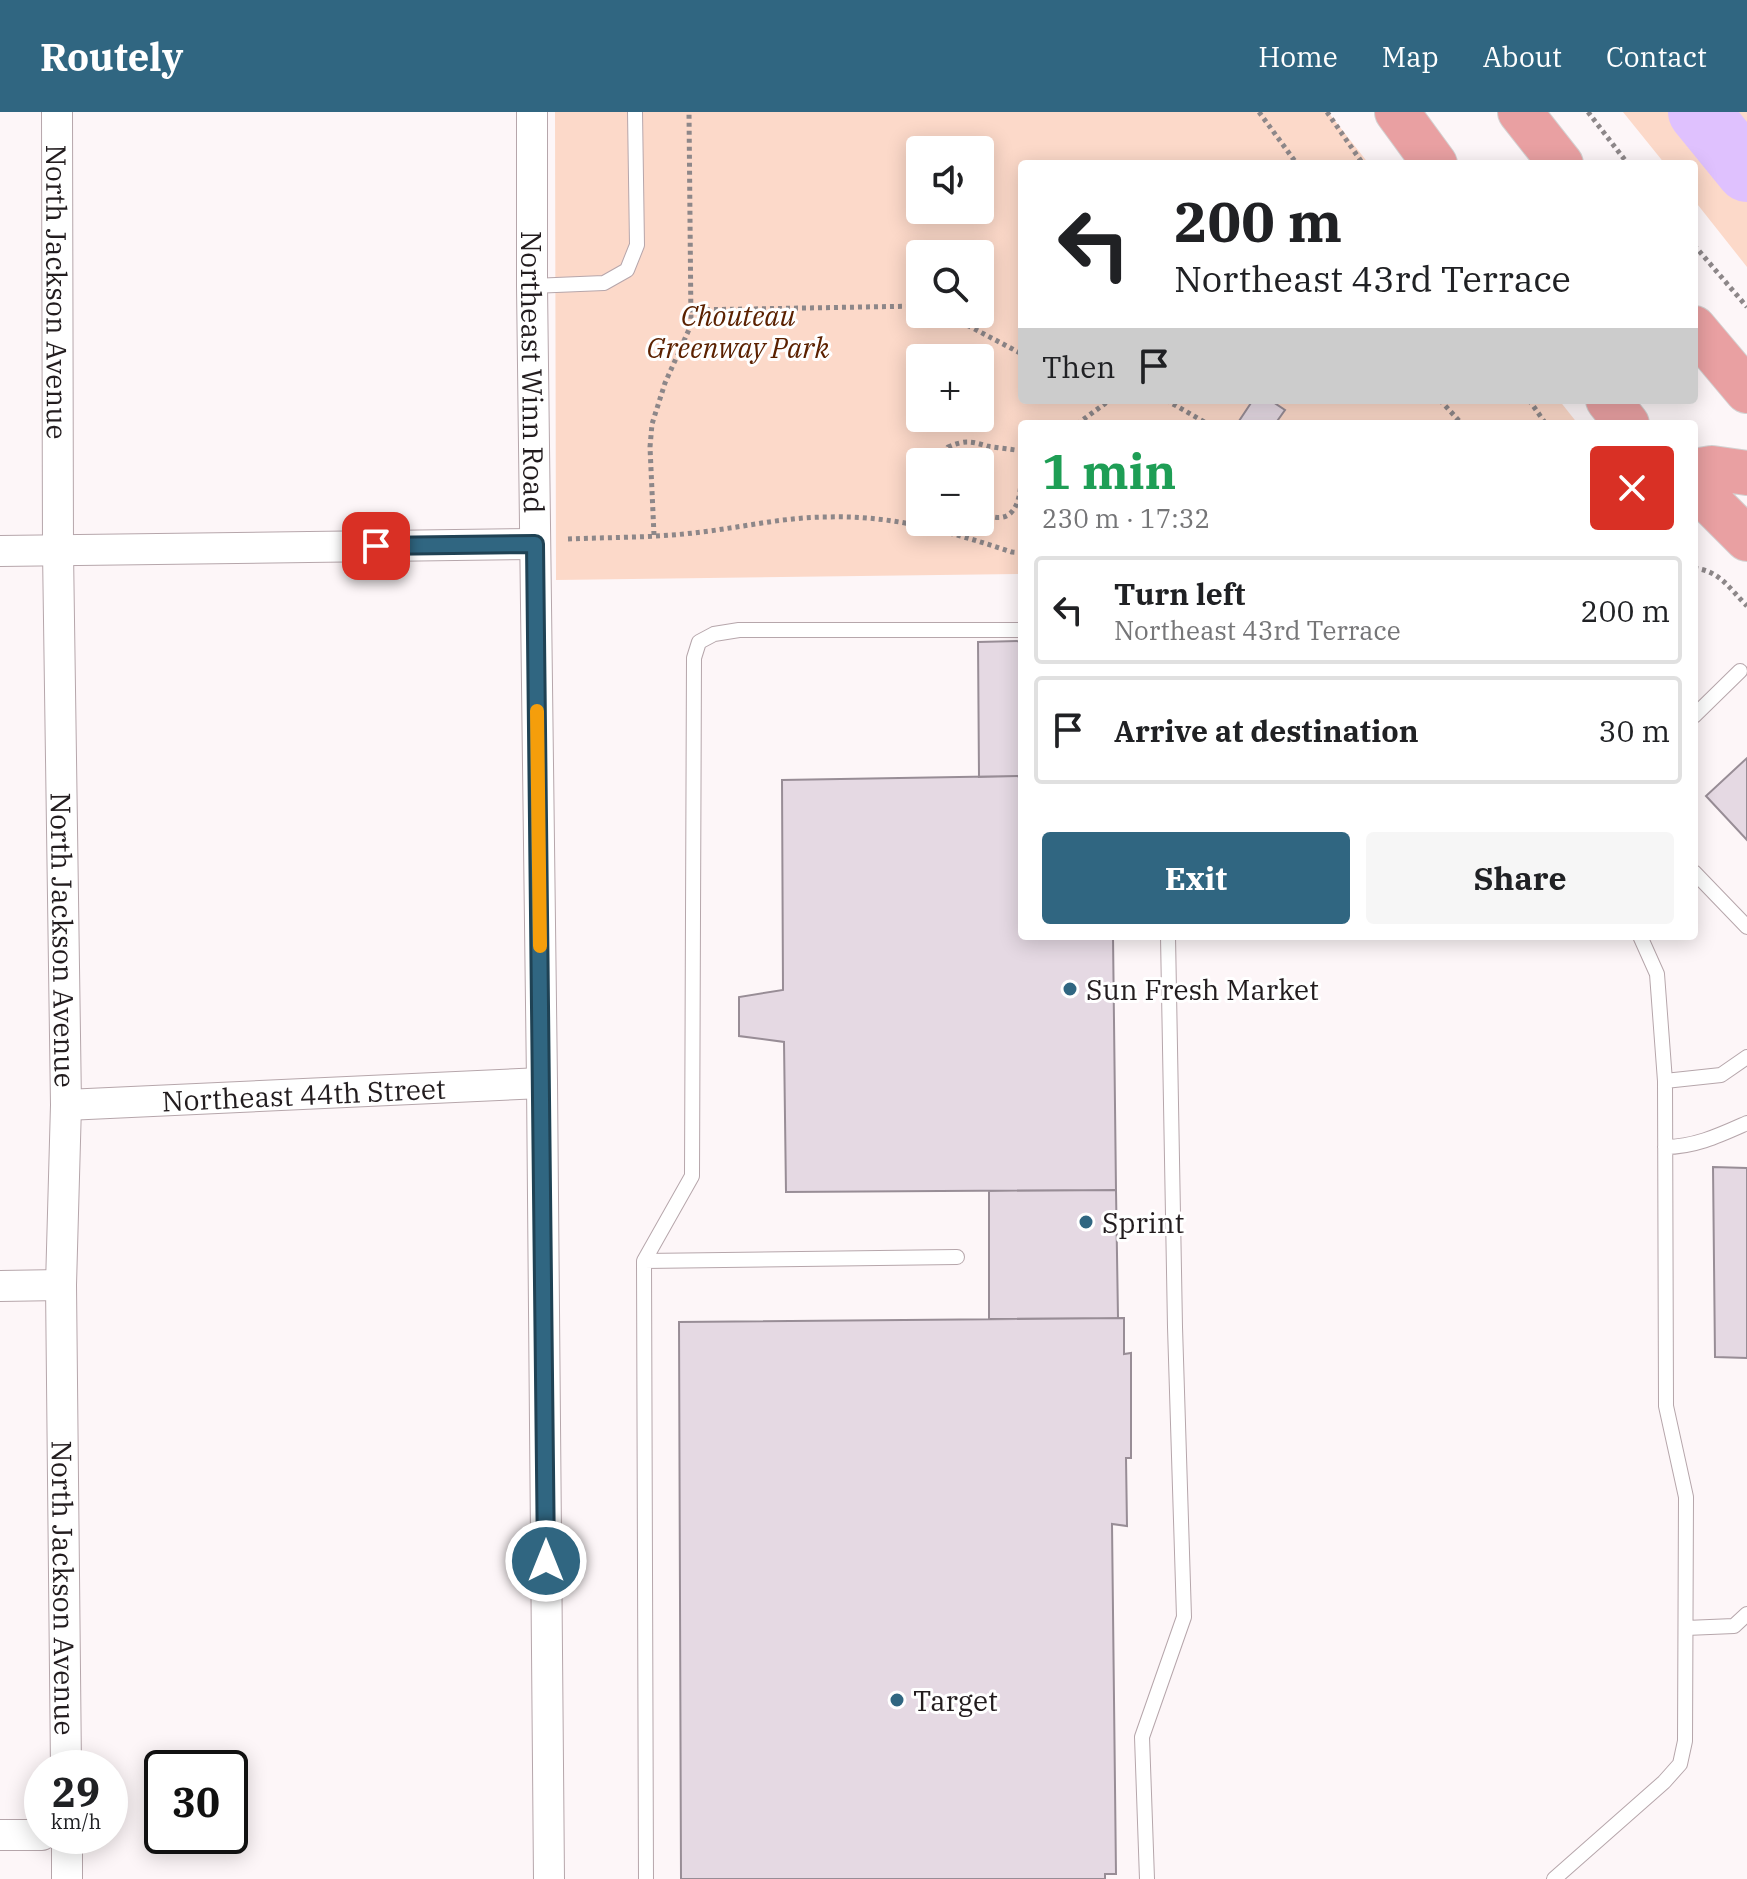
<!DOCTYPE html>
<meta charset="utf-8">
<style>
body{margin:0;font-family:"IBM Plex Serif",serif;background:#f6f6f6;color:#202124;height:100vh;display:flex;flex-direction:column;font-size:30px;white-space:nowrap}
*{box-sizing:border-box;margin:0}
p{font-size:26px;color:#757577}
.icon{flex:none;width:44px;height:44px;fill:none;stroke:currentColor;stroke-width:2;stroke-linecap:round;stroke-linejoin:round}
.map{position:relative;flex:1;overflow:hidden}
.details{position:absolute;left:1018px;top:308px;width:680px;height:520px;display:flex;flex-direction:column;background:#fff;border-radius:8px;box-shadow:0 4px 20px #0003}
.details>*{flex:none}
.guide{position:absolute;left:1018px;top:48px;width:680px;height:244px;border-radius:8px;box-shadow:0 4px 20px #0003;background:#fff;color:#202124;overflow:hidden}
.buttons{position:absolute;left:906px;top:24px;display:grid;gap:16px}
.buttons a{display:grid;place-items:center;width:88px;height:88px;border-radius:8px;background:#fff;box-shadow:0 4px 20px #0003;font-size:40px}
.speed{position:absolute;left:24px;top:1638px;display:flex;gap:16px;font-size:40px;font-weight:700;text-align:center}
.speed>*{display:grid;place-content:center;width:104px;height:104px;border-radius:50%;background:#fff;box-shadow:0 4px 20px #0003;line-height:1}
.speed small{font-size:20px;font-weight:400}
.speed .limit{border:4px solid #111;border-radius:12px;background:#fff;color:#111}
.pin{position:absolute;display:grid;place-items:center;width:68px;height:68px;color:#fff;margin:-34px;border-radius:16px;box-shadow:0 4px 12px #0006}
.me{position:absolute;width:88px;margin:-44px;rotate:0deg;stroke-linejoin:round;filter:drop-shadow(0 0 6px #0008)}
.turn{display:flex;align-items:center;gap:28px;height:168px;padding:0 24px;font-size:36px}
.turn .icon{width:104px;height:104px;stroke-width:2.5}
.turn b{display:block;font-size:56px;line-height:68px}
.then{display:flex;align-items:center;height:76px;padding:0 24px;background:#0003;gap:16px;font-size:30px}
.round{display:grid;place-items:center;flex:none;width:84px;height:84px;border-radius:8px;background:#f6f6f6}
.head{display:flex;align-items:center;justify-content:space-between;height:136px;padding:0 24px}
h1{font-size:48px;font-weight:700;line-height:60px;color:#1e9e55}
.primary-button{display:flex;gap:16px;margin-top:auto;padding:16px 24px}
.primary-button a{flex:1;height:92px;border-radius:8px;background:#306681;color:#fff;font-size:32px;font-weight:700;line-height:92px;text-align:center}
.primary-button a+a{background:#f6f6f6;color:#202124}
ul{padding:0;list-style:none}
li{display:flex;align-items:center;gap:24px;height:108px;margin:0 16px 12px;padding:0 8px;border:4px solid #e0e0e0;border-radius:8px}
li div{flex:1}
li b{display:block;font-size:30px}
li em{font-style:normal}
header{display:flex;align-items:center;gap:48px;box-sizing:border-box;height:112px;padding:0 40px;background:#306681;color:#fff}
header strong{font-size:38px}
nav{display:flex;gap:44px;margin-inline-start:auto;font-size:28px}
.map>svg:first-child{display:block}
.green{fill:#fcd9c9;fill-rule:evenodd}
.lines{fill:none;stroke-linecap:round;stroke-linejoin:round}
.river{stroke:#dfc1fe;stroke-width:62}
.building{fill:#e5d9e3;stroke:#988d96;stroke-width:2}
.lane-casing{stroke:#b6a6ab;stroke-width:16}
.street-casing{stroke:#b6a6ab;stroke-width:32}
.primary-casing{stroke:#d3d2d2;stroke-width:46}
.path{stroke:#8d8789;stroke-width:5;stroke-dasharray:4 4;stroke-linecap:butt}
.lane{stroke:#fff;stroke-width:14}
.street{stroke:#fff;stroke-width:30}
.primary{stroke:#e9a0a2;stroke-width:44}
.route-casing{stroke:#1f4254;stroke-width:20}
.route{stroke:#306681;stroke-width:14}
.slow{stroke:#f59e0b;stroke-width:14}
.poi-dot{fill:#306681;stroke:#fff;stroke-width:3}
.labels{text-anchor:middle;dominant-baseline:central;stroke-width:6;stroke-linejoin:round;paint-order:stroke}
.street-label{font-size:28px;fill:#221c1e;stroke:#fff}
.park-label{font-size:28px;font-style:italic;fill:#5b2100;stroke:#fff}
.poi-label{font-size:28px;fill:#221c1e;stroke:#fff;text-anchor:start}
</style>
<header>
<strong>Routely</strong>
<nav><a>Home</a><a>Map</a><a>About</a><a>Contact</a></nav>
</header>
<div class="map">
<svg width="1747" height="1767" viewBox="0 0 1747 1767">
<rect width="100%" height="100%" fill="#fdf6f8"/>
<path class="green" d="M555,0H1328L1369,52H1022V288H1559L1578,312H1022V462L556,468ZM920,38H980V98H920ZM920,142H980V202H920ZM920,246H980V306H920ZM920,350H980V410H920Z
M1623,0H1747V155L1694,88V52H1665Z"/>
<g class="lines">
<path class="river" d="M1699,0L1747,59"/>
</g>
<path class="building" d="M1253,288H1270L1285,298L1275,312H1237Z
M1022,529V664L979,665L978,530Z
M1747,646V728L1706,684Z
M1022,664V824H1113L1116,1078L786,1080L784,930L739,924V885L783,878L782,668Z
M1713,1055L1747,1056V1246L1715,1245Z
M1116,1078L1118,1206L989,1207V1079Z
M1124,1206V1242L1131,1241V1346H1126L1127,1414L1112,1412L1116,1762H1105V1767H681L679,1210Z"/>
<g class="lines">
<g class="lane-casing">
<path id="lane" d="M532,174L604,171L627,158L637,133L635,0
M1694,604L1740,559
M1694,760L1747,815
M1665,969L1721,963L1747,945
M1665,1035C1695,1035 1720,1023 1747,1011
M644,1149L957,1145
M1686,1516L1734,1514L1747,1502
M646,1767L644,1149L692,1064L694,546L699,530L714,522L739,518H1022
M1147,1767L1142,1625L1184,1505L1175,1215L1168,824
M1554,1767L1664,1670L1680,1652L1685,1629L1686,1385L1666,1294L1665,969L1657,862L1640,824"/>
</g>
<g class="street-casing">
<g id="street">
<path id="s1" d="M57,0L58,439L66,993L61,1173L66,1656"/>
<path id="s2" d="M532,0V174L542,971L549,1767"/>
<path d="M0,439L535,432"/>
<path id="s3" d="M66,993L542,971"/>
<path d="M0,1174L61,1173"/>
<path d="M0,1723H42"/>
<path d="M67,1724V1767"/>
</g>
</g>
<g class="primary-casing">
<path id="primary" d="M1397,0L1435,52
M1520,0L1561,52
M1694,216L1747,279
M1608,288L1627,312
M1694,359L1712,356L1747,361
M1694,374L1747,427"/>
</g>
<path class="path" d="M1259,0L1297,52
M1327,0L1363,52
M1588,0L1628,52
M1694,133L1747,195
M690,198L920,194
M946,202L1022,242
M1166,288L1208,312
M1440,288L1462,312
M1529,288L1546,312
M1077,312L1110,288
M942,350L948,335C965,328 970,329 987,334C998,336 1011,337 1021,339
M980,400C1025,423 1022,368 1021,339
M654,423L650,335L652,312L665,271L691,213L689,0
M568,427C612,425 657,426 701,420C744,415 785,405 828,405C893,403 951,420 1012,440L1022,441
M1694,456C1720,459 1729,476 1747,494"/>
<use href="#lane" class="lane"/>
<use href="#street" class="street"/>
<use href="#primary" class="primary"/>
</g>
<g class="lines">
<g class="route-casing">
<path id="route" d="M376,434L535,432L546,1449"/>
</g>
<use href="#route" class="route"/>
<path class="slow" d="M537,599L540,834"/>
</g>
<g class="poi-dot">
<circle cx="1070" cy="877" r="8"/>
<circle cx="1086" cy="1110" r="8"/>
<circle cx="897" cy="1588" r="8"/>
</g>
<g class="labels">
<g class="street-label">
<text stroke="none"><textPath href="#s1" startOffset="180">North Jackson Avenue</textPath></text>
<text stroke="none"><textPath href="#s2" startOffset="260">Northeast Winn Road</textPath></text>
<text stroke="none"><textPath href="#s1" startOffset="828">North Jackson Avenue</textPath></text>
<text stroke="none"><textPath href="#s3" startOffset="238">Northeast 44th Street</textPath></text>
<text stroke="none"><textPath href="#s1" startOffset="1476">North Jackson Avenue</textPath></text>
</g>
<g class="park-label">
<text x="738" y="203">Chouteau<tspan x="738" dy="32">Greenway Park</tspan></text>
</g>
<g class="poi-label">
<text x="1086" y="877">Sun Fresh Market</text>
<text x="1102" y="1110">Sprint</text>
<text x="913" y="1588">Target</text>
</g>
</g>
</svg>
<div class="buttons">
<a><svg class="icon" aria-label="sound" viewBox="0 0 24 24"><path d="M4 9h4l5-4v14l-5-4H4zM17 9q2 3 0 6"/></svg></a>
<a><svg class="icon" aria-label="search" viewBox="0 0 24 24"><circle cx="10" cy="10" r="6"/><path d="M15 15l6 6"/></svg></a>
<a>+</a>
<a>−</a>
</div>
<div class="speed"><div>29<small>km/h</small></div><div class="limit">30</div></div>
<div class="pin" style="left:376px;top:434px;background:#d93025"><svg class="icon" aria-label="arrive" viewBox="0 0 24 24"><path d="M6 21V4h12l-3 4 3 4H6"/></svg></div>
<svg class="me" style="left:546px;top:1449px" viewBox="-20 -20 40 40"><circle r="17" fill="#306681" stroke="#fff" stroke-width="3"/><path d="M0-11L8 9 0 5-8 9z" fill="#fff"/></svg>
<div class="guide">
<div class="turn"><svg class="icon" aria-label="left" viewBox="0 0 24 24"><path d="M17 20v-9H6M10 6l-5 5 5 5"/></svg><div><b>200 m</b>Northeast 43rd Terrace</div></div>
<div class="then">Then<svg class="icon" aria-label="arrive" viewBox="0 0 24 24"><path d="M6 21V4h12l-3 4 3 4H6"/></svg></div>
</div>
<section class="details">
<div class="head"><div><h1>1 min</h1><p>230 m · 17:32</p></div><a class="round" style="background:#d93025;color:#fff"><svg class="icon" aria-label="close" viewBox="0 0 24 24"><path d="M6 6l12 12M18 6L6 18"/></svg></a></div>
<ul>
<li><svg class="icon" aria-label="left" viewBox="0 0 24 24"><path d="M17 20v-9H6M10 6l-5 5 5 5"/></svg><div><b>Turn left</b><p>Northeast 43rd Terrace</p></div><em>200 m</em></li>
<li><svg class="icon" aria-label="arrive" viewBox="0 0 24 24"><path d="M6 21V4h12l-3 4 3 4H6"/></svg><div><b>Arrive at destination</b></div><em>30 m</em></li>
</ul>
<div class="primary-button"><a>Exit</a><a>Share</a></div>
</section>
</div>
